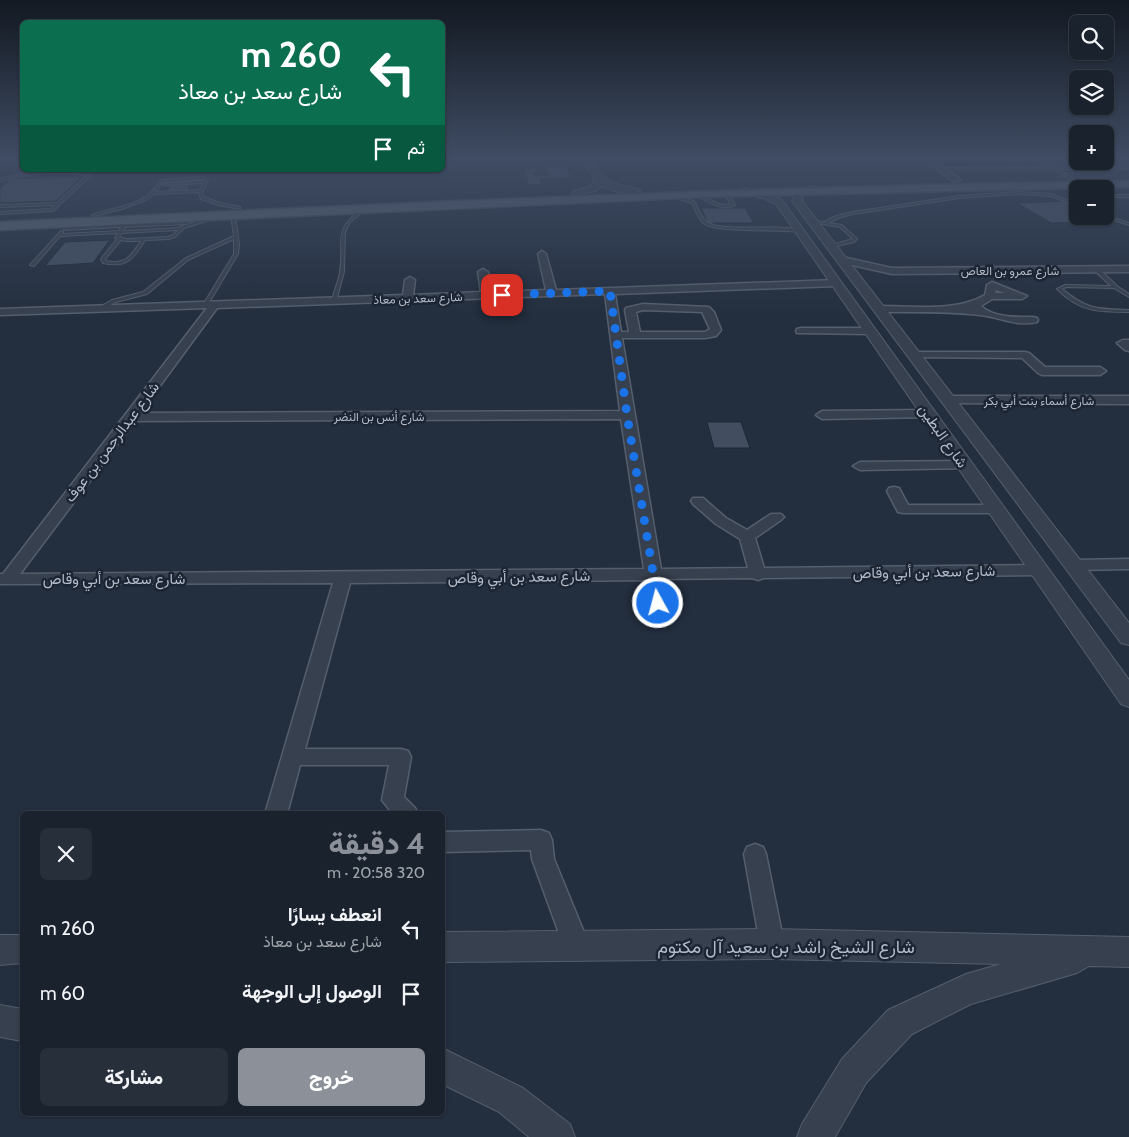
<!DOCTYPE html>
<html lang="ar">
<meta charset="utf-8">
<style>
body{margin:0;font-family:Cabin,Vazirmatn,sans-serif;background:#272f3a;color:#f1f3f6;direction:rtl;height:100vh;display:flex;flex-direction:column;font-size:19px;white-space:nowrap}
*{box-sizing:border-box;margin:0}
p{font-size:16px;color:#9fa4aa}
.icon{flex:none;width:28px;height:28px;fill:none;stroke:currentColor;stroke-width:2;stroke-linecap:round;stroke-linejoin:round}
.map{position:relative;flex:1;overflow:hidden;direction:ltr}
.panel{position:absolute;left:20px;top:811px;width:425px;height:305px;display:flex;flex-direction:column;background:#1a222e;border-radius:8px;box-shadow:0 1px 4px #0004,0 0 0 1px #383f4a;direction:rtl}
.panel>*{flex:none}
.guide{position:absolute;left:20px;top:20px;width:425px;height:152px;border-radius:8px;box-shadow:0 1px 4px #0004,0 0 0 1px #383f4a;direction:rtl;background:#0b6e4f;color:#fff;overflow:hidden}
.tools{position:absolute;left:1069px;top:15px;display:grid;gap:10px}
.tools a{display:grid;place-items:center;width:45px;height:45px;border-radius:8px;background:#1a222e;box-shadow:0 1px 4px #0004,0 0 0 1px #383f4a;font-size:25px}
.pin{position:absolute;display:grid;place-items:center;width:42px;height:42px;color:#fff;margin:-21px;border-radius:10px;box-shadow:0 2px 8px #0006}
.me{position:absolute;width:55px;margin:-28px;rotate:353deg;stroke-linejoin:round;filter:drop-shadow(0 0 4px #0008)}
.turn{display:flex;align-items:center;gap:18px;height:105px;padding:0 20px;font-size:22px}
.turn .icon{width:65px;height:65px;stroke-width:2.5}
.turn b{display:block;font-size:35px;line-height:42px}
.then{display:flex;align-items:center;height:48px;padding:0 20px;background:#0003;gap:10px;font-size:19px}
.round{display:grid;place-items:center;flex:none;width:52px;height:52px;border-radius:8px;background:#272f3a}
.summary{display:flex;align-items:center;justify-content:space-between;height:85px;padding:0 20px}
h1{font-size:30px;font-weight:800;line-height:38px;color:#8c9099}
.button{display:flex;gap:10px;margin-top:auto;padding:10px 20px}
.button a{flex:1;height:58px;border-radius:8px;background:#8c9099;color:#fff;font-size:20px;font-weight:800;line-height:58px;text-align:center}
.button a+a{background:#272f3a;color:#f1f3f6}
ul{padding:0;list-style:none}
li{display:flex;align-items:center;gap:15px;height:65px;padding:0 20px}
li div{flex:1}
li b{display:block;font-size:19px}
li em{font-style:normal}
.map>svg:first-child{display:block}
.building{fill:#424e60;stroke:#1e2735}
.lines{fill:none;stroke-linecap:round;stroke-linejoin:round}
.service-casing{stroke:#555e6c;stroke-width:2}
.minor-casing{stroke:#555e6c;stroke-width:3}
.tertiary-casing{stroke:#555e6c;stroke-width:2}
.primary-casing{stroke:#404957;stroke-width:3}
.service{fill:#37404e;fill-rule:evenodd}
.minor{fill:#37404e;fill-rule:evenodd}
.tertiary{fill:#37404e;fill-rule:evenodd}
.primary{fill:#555f6e;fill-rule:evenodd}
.route{stroke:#1a73e8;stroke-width:9;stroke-dasharray:0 16.2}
.labels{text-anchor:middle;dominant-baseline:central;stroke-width:5;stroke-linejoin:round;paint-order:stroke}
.far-street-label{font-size:12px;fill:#b3bbc9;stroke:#1c2533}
.street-label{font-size:15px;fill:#b3bbc9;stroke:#1c2533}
.near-street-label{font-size:18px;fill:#b3bbc9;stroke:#1c2533}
</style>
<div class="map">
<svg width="1129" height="1137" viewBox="0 0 1129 1137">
<rect width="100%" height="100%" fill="#232e3e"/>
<path class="building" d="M545,167H566L572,178L540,179L542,185H529L523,169L539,168L541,171L533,172L535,175H548Z
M81,177L56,201L0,203V188L11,179Z
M197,183L195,186H189L187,191L165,192L170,187L163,188L164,185Z
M1064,201L1078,207V216H1090L1099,221L1051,223L1017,203Z
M701,208H745L754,223H708Z
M110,240L93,263L45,266L65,242Z
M707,422H741L750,448H714Z"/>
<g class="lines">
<g class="service-casing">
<path id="service" d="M1032,156H1035L1054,167H1129V169H1058L1074,179L1073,181L1053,169L942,170L940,169L942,168L1050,167Z
M45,172C59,172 76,170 90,176L53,211L0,214V212L51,209L55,205L0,207V205L57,203L86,176C65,169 21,175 0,181V179L17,175Z
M204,177L208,180L202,193L204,197L220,203L240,207V209L218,205L201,199L199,192L154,194L146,200L122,209L94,216L92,215C109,208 133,207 148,195C153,191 157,185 161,180ZM203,179L204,181L162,184L164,185L203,183L200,190L155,192L163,182Z
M1061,184L1078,189V191L1061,186Z
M729,191L732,192L729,195L735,205C720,212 708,201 695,194L697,193C709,197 718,208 731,204L725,195Z
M1019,192L1051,194L1078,204V206L1051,196L1019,194L959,198L853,214L838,218L828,223L842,225L857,239L854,242L832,247H831V245L853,239L840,227L811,222L813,221L824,222L836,216L853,212L959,196Z
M674,195L694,201C698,207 700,217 706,221C720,234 779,222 801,231L799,232C779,229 714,233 703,223C698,218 695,209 692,203L674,197Z
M1105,195H1129V197H1105Z
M363,208L366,209L350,222L345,232L344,272L336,301L332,302C333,292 339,282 340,271C345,239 331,232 363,208Z
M233,214L235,215L239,245L238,254L207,306L203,305L234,254V239L188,260L147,294L116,302L102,310H98V308L112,300L143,292L186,258L234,236L231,215Z
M1105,215L1129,223V225L1104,217Z
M213,217L216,218L184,228L175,237L169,239L145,240C133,260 126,268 103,263L101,259L117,239L115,238L118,233L60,236L34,266L30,265L61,231H63V234L119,231L121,227L65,230L64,228L120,225L114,222L115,220L125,225L188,222L190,223L188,224L125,227L123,231L179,228L182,226ZM178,230L173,235L168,237L127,239L119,237L122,233ZM121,240L127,241H141C131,256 126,265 106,261L105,259Z
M1095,269H1099L1117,286L1129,294V297L1114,288L1066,287L1062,289C1088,310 1097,309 1129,310V312C1098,312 1080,312 1057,289L1065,285L1111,286L1095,271Z"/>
</g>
<g class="minor-casing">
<path id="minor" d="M0,156H22V160H0Z
M921,156H928L961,180L954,182Z
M542,251L546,254L556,290L836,280L841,283L836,286L615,294L621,332H629L625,310L626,308L643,304L709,307L714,312L721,330L716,336L705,338H622L661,569L748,568L740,539L716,524L693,504L691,501L693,498H703L726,518L747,530L771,514H781L784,517L781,520L755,538L764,568L1039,565L1045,566L1047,570L1045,574L1039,575L764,578L758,580L752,578L662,579L667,603L664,607L658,609L652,607L649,603L646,580L350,583L305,749H401L408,751L411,757L404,797L415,808L418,814H393L382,800L389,765H300L287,814H265L333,583L0,584V574H3L207,308L0,315V309L403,295L405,280L410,277L415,280L413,295L481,292L478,272L483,269L488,272L491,292L546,290L538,254ZM605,294L620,411L140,413L217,308ZM643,310L702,312L710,329L705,332H640L636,312ZM621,419L644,569L20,574L135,421Z
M842,257L892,268L1129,266V272L892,274L839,262V258Z
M992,282L1027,296L1022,299H992L981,306C994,318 1017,317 1033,317L1037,318L1038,320L1037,322C1016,327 1000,317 980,315C947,311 913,312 880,312L875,309L880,306C914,306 956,312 985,295L987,285ZM996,290L1005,293H995Z
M801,328H869L874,331L869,334L797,333L796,331L797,329Z
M1123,340H1129V351L1125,350L1117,343Z
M914,352H1025L1029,353L1045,367H1100L1106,371L1100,375H1042L1038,373L1022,358L910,357L908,355Z
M948,396H1129V404L944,403L942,400Z
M928,410L934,414L932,417L822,419L816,415L822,411Z
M964,461L971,465L969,468L860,470L853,466L860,462Z
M894,487L899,488L908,505H995L1000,506L1002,509L1000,512L995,513H903L898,512L887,491L889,488Z
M1129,559V569L1074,570L1068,569L1066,565L1068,561L1074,560Z
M541,830L549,833L552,840L554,859L590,947L586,955L577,959L568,955L564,947L532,859L531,850L442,852V832Z
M755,844L763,847L766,854L784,944L781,952L772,956L763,952L760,944L744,854L747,847Z"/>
</g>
<g class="tertiary-casing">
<path id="tertiary" d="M580,156H588C606,184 607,182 638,189L640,191C631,197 611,191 602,186L596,191L573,195V191L590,187L595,179Z
M812,186L817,189L802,196V201L1129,623V645L1121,643L792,201L795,193Z
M745,188L772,195L782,200L1129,680V707L1121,704L776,204L766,199L742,193L740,191Z
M772,929L1129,937V967L1089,966L1077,973L971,1004L912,1034L866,1083L835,1137H797L802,1124L842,1059L888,1010L966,974L1001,964L772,959L442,962V932Z
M0,935H22V963L0,965Z
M0,1005L22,1009V1041L0,1037Z
M442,1048L523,1088L570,1124L575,1137H529L499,1112L442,1084Z"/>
</g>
<g class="primary-casing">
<path id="primary" d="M1129,181V187L705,197L0,230V222C376,204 752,186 1129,181Z"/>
</g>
<use href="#service" class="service"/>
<use href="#minor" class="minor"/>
<use href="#tertiary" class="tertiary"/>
<use href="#primary" class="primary"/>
</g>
<linearGradient id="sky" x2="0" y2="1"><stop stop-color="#131922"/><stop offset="0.5" stop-color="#3f4c63"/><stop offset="1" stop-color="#3f4c63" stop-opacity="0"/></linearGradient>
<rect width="1129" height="315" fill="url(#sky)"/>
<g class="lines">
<path class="route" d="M502,295L610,291L627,415L658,603"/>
</g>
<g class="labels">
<g class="far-street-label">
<text x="1010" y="270">شارع عمرو بن العاص</text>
<text transform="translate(418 298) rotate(-2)">شارع سعد بن معاذ</text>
<text x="1039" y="400">شارع أسماء بنت أبي بكر</text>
<text x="379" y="416">شارع أنس بن النضر</text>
</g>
<g class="street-label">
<text transform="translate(943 436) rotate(55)">شارع البطين</text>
<text transform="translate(112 442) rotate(-53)">شارع عبدالرحمن بن عوف</text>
<text transform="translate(924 572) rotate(-1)">شارع سعد بن أبي وقاص</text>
<text transform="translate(519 577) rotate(-1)">شارع سعد بن أبي وقاص</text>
<text x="114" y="579">شارع سعد بن أبي وقاص</text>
</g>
<g class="near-street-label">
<text x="786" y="947">شارع الشيخ راشد بن سعيد آل مكتوم</text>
</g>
</g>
</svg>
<div class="tools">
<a><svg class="icon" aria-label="search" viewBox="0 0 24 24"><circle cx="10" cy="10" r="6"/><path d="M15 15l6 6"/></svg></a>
<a><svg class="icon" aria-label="layers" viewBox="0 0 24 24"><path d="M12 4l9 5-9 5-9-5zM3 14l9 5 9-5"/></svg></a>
<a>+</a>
<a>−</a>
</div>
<div class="pin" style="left:502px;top:295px;background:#d93025"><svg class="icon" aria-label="arrive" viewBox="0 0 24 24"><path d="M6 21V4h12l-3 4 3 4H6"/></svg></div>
<svg class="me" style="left:658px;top:603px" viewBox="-20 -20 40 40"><circle r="17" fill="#1a73e8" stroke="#fff" stroke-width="3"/><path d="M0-11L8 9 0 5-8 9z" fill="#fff"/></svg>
<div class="guide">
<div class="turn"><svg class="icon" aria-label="left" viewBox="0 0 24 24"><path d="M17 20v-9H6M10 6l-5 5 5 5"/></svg><div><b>260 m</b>شارع سعد بن معاذ</div></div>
<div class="then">ثم<svg class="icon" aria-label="arrive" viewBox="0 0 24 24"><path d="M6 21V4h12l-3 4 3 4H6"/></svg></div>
</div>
<section class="panel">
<div class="summary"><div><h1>4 دقيقة</h1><p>320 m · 20:58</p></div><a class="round"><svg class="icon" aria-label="close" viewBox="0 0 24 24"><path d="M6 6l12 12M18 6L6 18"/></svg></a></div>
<ul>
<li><svg class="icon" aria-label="left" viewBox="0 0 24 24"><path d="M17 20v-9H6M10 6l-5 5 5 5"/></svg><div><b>انعطف يسارًا</b><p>شارع سعد بن معاذ</p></div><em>260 m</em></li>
<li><svg class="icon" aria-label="arrive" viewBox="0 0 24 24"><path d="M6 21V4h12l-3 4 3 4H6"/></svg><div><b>الوصول إلى الوجهة</b></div><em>60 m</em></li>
</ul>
<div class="button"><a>خروج</a><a>مشاركة</a></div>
</section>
</div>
